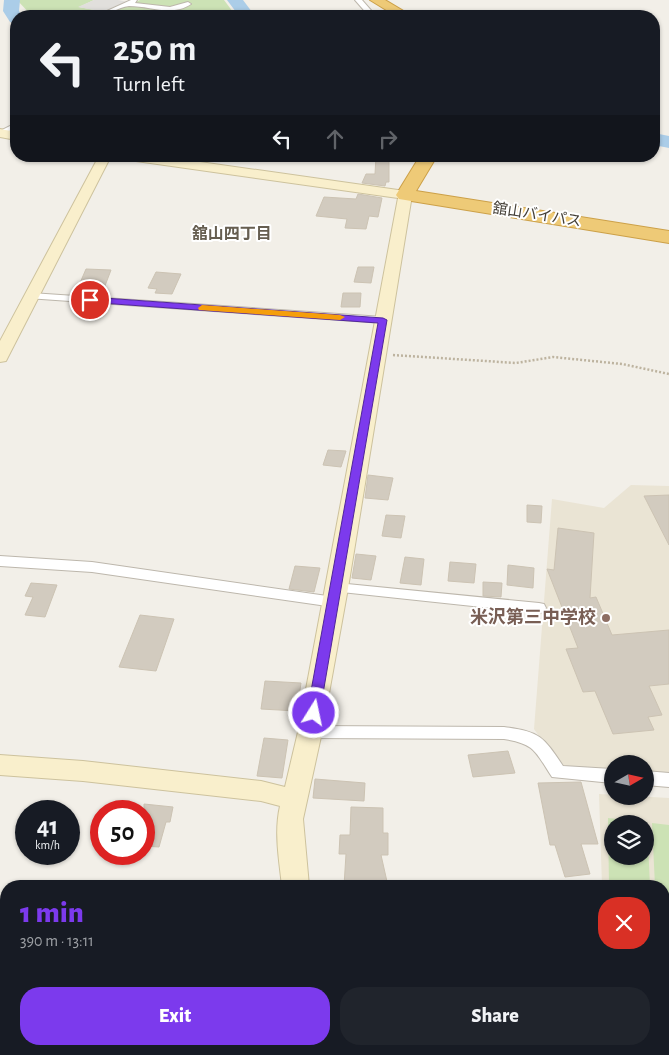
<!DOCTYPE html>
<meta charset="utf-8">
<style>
body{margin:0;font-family:"Alegreya Sans","Noto Sans JP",sans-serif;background:#20242c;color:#f1f3f6;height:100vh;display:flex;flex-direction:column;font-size:19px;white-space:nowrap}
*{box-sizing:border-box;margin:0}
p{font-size:16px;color:#9ea1a6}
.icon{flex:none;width:28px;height:28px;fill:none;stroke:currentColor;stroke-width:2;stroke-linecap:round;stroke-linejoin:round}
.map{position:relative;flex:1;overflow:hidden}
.drawer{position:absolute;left:0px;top:880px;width:670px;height:175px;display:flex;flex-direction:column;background:#171b24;border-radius:20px 20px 0 0;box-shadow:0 1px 4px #0004}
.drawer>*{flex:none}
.top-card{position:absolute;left:10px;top:10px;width:650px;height:152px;border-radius:20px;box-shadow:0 1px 4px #0004;background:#171b24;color:#f1f3f6;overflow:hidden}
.needle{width:32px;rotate:81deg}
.tools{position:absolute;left:604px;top:755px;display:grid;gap:10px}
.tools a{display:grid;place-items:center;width:50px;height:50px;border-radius:50%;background:#171b24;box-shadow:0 1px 4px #0004;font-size:25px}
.speed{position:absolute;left:15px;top:800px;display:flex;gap:10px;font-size:25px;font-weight:700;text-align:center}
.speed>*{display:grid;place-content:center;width:65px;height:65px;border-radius:50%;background:#171b24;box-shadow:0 1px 4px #0004;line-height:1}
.speed small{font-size:12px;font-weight:400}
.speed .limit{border:8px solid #d22;background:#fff;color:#111}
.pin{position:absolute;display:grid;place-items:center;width:42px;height:42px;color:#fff;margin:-21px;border:2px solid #fff;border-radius:50%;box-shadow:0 1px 5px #0007}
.me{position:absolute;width:55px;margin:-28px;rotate:10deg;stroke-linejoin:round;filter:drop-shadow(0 0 4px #0008)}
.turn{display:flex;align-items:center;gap:18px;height:105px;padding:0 20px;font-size:22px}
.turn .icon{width:65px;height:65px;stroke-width:2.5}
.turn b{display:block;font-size:35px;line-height:42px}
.lanes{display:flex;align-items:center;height:48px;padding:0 20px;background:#0003;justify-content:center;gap:25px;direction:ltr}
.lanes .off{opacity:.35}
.round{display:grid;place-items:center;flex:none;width:52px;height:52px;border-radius:20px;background:#20242c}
.head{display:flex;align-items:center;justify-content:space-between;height:85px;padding:0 20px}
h1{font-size:30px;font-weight:800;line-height:38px;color:#7c3aed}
.cta{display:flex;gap:10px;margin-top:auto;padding:10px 20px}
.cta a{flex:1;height:58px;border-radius:20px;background:#7c3aed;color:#fff;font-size:20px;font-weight:800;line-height:58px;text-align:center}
.cta a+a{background:#20242c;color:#f1f3f6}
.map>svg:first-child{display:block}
.education{fill:#eae4d4;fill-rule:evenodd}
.green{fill:#cce2b5;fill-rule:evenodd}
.parking{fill:#e1dfdc}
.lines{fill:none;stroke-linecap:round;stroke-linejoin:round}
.river{fill:#abcde8;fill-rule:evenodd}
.building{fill:#d2cbbf;stroke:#ccc3b3}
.street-casing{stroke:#bdb7ac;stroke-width:2}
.secondary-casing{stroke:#cdc29d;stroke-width:2}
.highway-casing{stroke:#cca048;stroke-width:2}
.path{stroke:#bdb39f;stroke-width:2.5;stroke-dasharray:2 2;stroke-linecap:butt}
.street{fill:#fff;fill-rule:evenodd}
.secondary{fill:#f9efcc;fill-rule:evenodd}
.highway{fill:#eeca77;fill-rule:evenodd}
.route{fill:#7c3aed;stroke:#51269a}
.slow{fill:#f59e0b}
.education-dot{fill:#8d6e63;stroke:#fff;stroke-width:2}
.labels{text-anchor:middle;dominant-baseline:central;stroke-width:4;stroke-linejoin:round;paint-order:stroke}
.far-street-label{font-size:15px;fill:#454038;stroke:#fff}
.far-neighbourhood-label{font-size:16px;font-weight:bold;fill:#665e50;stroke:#fff}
.education-label{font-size:18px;font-weight:bold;fill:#785e54;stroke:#fff;text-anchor:end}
</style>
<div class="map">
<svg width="669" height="1055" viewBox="0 0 669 1055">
<rect width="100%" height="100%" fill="#f2efe8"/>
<path class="education" d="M631,485L669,486V776L645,775V764H612V772L562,769L534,729L552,499L604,508Z
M599,794L669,798V926L664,925V886H602ZM612,824H645V856H612Z"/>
<path class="green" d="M17,0H94L79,7L105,12L96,16H32Z
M140,0H224L236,16H104Z
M608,818L647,822L650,886H609ZM612,824H645V856H612Z
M652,823L669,825V898L664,897V886H655Z"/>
<path class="parking" d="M94,0H118L128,2L105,12L78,7Z"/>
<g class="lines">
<path class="river" d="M4,0H20L19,11L22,16H16V24L10,22L3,11Z
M227,0H243L255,16H239Z
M654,133L669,136V148L654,145Z"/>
</g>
<path class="building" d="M376,156H389V182H386L385,186L362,183L366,174H375Z
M358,194L382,198L378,217L369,216L366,229L345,228L347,219L316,216L324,197L356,199Z
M358,267H374L371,283L354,282Z
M86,269L111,270L103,291L77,290Z
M156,272L181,274L172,294L155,293L157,289L148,288Z
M343,293H361L360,307H341Z
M328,450L346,451L341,467L323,465Z
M368,475L393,478L388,500L365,498Z
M669,495V545L644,496Z
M527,505L542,506L541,523L527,522Z
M386,515L405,516L401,538L382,536Z
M558,528L594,533L590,598L596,597L612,635L669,630V684L649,686L662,715L648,717L654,730L613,734L595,691L583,692L566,649L578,648L547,569L554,570Z
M356,554L376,556L371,580L352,578Z
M405,557L424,559L421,585L400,583Z
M450,562L476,564L474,583L448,581Z
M508,565L534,568L533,588L507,585Z
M295,566L320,568L314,592L289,589Z
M483,582L502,583L501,597L483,596Z
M31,583L57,585L45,617L25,615L33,597L25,596Z
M140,615L174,619L156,671L119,667Z
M265,681L301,683L297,711L261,709Z
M264,738L288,740L282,778L257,776Z
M508,751L515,773L473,777L468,755Z
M315,779L365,783L364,801L313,798Z
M581,782L598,844H581L590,874L565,877L555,845H550L538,783Z
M144,804L173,807L170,822H166L159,847L144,846Z
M351,807L383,808V833H388V855H381L388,886H344L346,854H339L340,835H350Z"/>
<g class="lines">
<g class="street-casing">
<path id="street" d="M131,0H137L135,3L170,7L188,2L191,4C172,17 151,6 129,6C117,7 108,17 96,16Z
M355,0H362L376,16H369Z
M16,123V128L0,135V131Z
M31,293L383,317L388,320L383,323L27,298V294Z
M0,556L92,562L334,597L341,602L334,607L92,572L0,566Z
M337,583L539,603L544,604L546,608L544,612L539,613L332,591L330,588L332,585Z
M310,726L504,727C540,732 543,736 563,766L612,769V783L552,777C535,751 535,744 504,739L310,738L304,736L302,732L304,728Z
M645,771L669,773V787L645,785Z"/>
</g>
<g class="secondary-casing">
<path id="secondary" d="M0,129L16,132V140L0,137Z
M99,156H111L8,357L6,361L0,362V341Z
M123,156H158L405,191L412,195L348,588L322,732L303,819L309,886H282C279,859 274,832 280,806L261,801L83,781L0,775V755L83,761L261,781L285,787L298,732L398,198L129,160Z
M302,1049H332L333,1055H303Z"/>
</g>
<g class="highway-casing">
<path id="highway" d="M370,0H385L412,16H396Z
M420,156H437L416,191L669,231V243L399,199L396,195Z"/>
</g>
<path class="path" d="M393,355L516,363L553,357L622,364L669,374"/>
<use href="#street" class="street"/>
<use href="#secondary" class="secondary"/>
<use href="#highway" class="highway"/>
</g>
<path class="route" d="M90,297L383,318L387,320L319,717L314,718L307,713L378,323L87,302V298Z"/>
<path class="slow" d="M202,305L340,315L345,317L340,320L199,310L198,308Z"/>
<circle class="education-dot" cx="606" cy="618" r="5"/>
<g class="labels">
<g class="far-street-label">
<text transform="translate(537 215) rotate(9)">舘山バイパス</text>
</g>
<g class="far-neighbourhood-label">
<text x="232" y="234">舘山四丁目</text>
</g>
<g class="education-label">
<text x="596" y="618">米沢第三中学校</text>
</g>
</g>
</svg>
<div class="tools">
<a><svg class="needle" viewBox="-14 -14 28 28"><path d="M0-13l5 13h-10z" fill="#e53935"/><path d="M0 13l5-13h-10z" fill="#9ea1a6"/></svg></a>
<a><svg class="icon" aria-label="layers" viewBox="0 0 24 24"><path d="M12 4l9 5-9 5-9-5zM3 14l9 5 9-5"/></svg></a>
</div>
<div class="speed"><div>41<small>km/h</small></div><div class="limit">50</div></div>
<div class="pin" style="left:90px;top:300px;background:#d93025"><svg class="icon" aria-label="arrive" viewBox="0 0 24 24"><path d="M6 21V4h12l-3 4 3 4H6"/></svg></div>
<svg class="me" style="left:314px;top:713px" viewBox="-20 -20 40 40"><circle r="17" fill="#7c3aed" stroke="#fff" stroke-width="3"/><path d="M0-11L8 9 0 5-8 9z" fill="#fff"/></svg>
<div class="top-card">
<div class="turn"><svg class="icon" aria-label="left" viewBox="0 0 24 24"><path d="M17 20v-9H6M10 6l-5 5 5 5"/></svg><div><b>250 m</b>Turn left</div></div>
<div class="lanes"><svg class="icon" aria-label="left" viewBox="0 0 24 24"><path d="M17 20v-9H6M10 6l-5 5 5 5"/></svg><svg class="icon off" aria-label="ahead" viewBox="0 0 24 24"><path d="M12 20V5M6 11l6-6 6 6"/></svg><svg class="icon off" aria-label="right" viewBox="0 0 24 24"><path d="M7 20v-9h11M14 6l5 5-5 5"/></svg></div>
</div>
<section class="drawer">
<div class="head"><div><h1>1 min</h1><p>390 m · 13:11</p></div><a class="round" style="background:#d93025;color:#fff"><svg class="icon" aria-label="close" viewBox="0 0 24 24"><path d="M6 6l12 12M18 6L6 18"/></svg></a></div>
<div class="cta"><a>Exit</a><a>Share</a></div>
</section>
</div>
